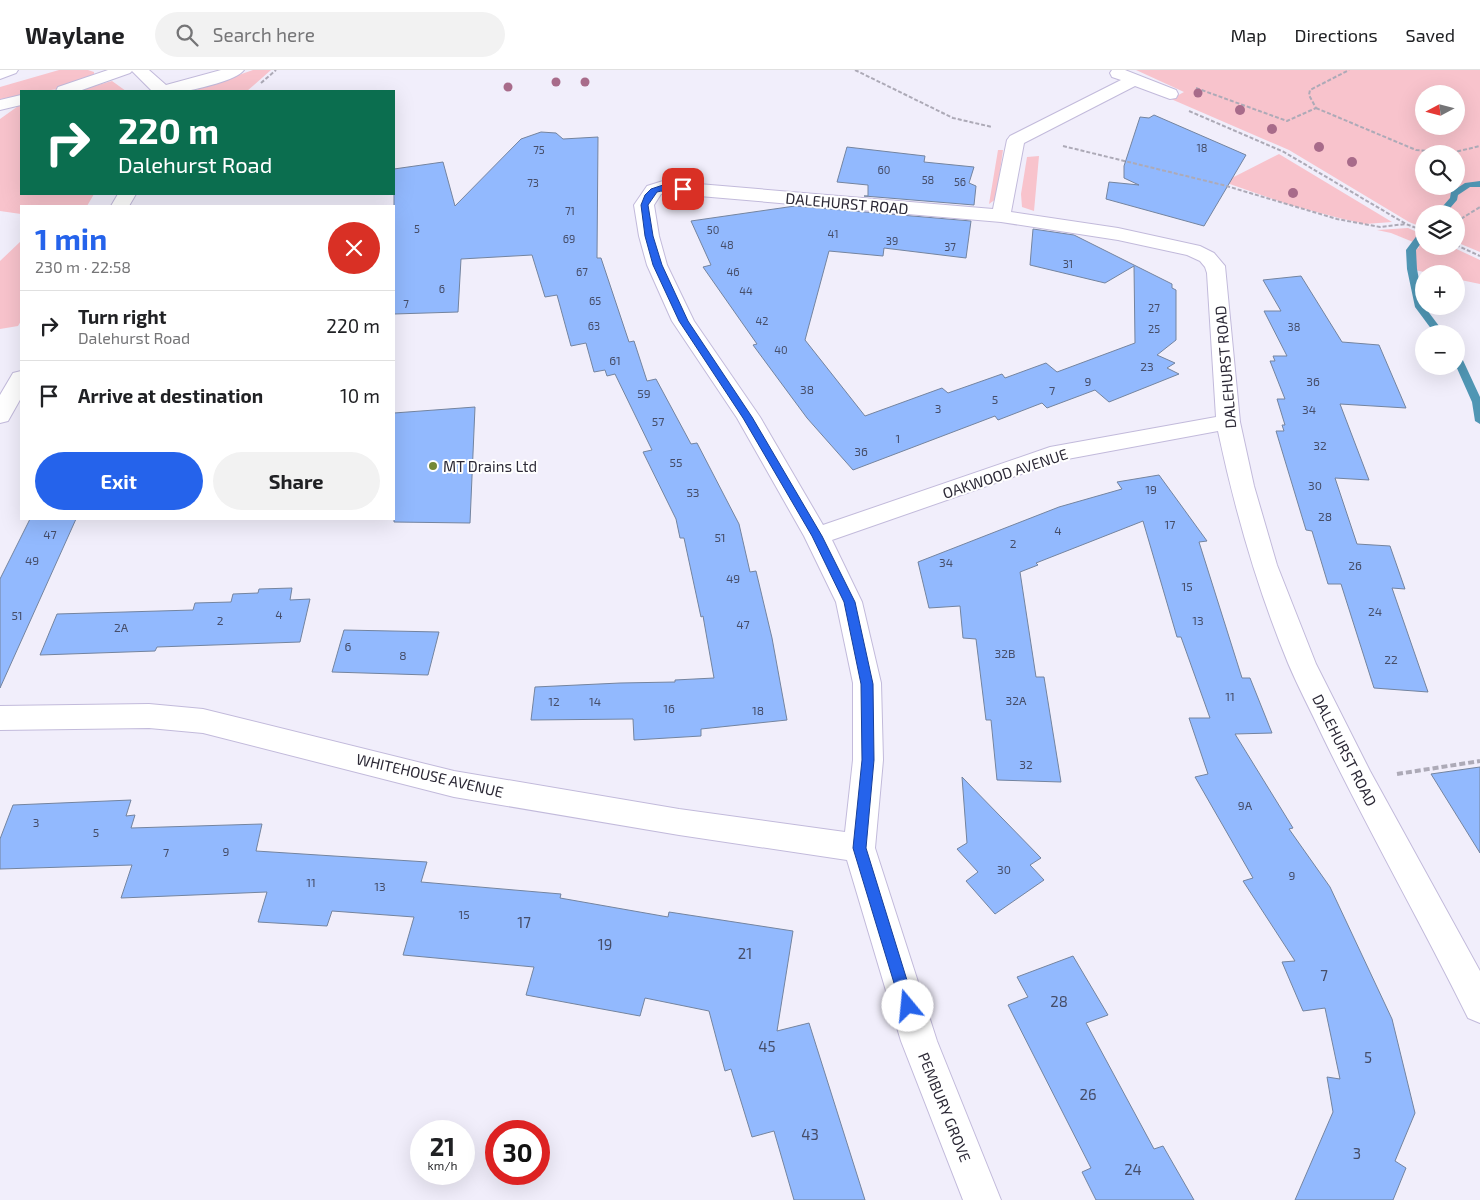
<!DOCTYPE html>
<meta charset="utf-8">
<style>
body{margin:0;font-family:"Exo 2",sans-serif;background:#f2f2f2;color:#202124;height:100vh;display:flex;flex-direction:column;font-size:19px;white-space:nowrap}
*{box-sizing:border-box;margin:0}
p{font-size:16px;color:#757577}
.icon{flex:none;width:28px;height:28px;fill:none;stroke:currentColor;stroke-width:2;stroke-linecap:round;stroke-linejoin:round}
.map{position:relative;flex:1;overflow:hidden}
.side{position:absolute;left:20px;top:135px;width:375px;height:315px;display:flex;flex-direction:column;background:#fff;border-radius:0px;box-shadow:0 5px 20px #0002}
.side>*{flex:none}
.top-card{position:absolute;left:20px;top:20px;width:375px;height:105px;border-radius:0px;box-shadow:0 5px 20px #0002;background:#0b6e4f;color:#fff;overflow:hidden}
.needle{width:32px;rotate:263deg}
.buttons{position:absolute;left:1415px;top:15px;display:grid;gap:10px}
.buttons a{display:grid;place-items:center;width:50px;height:50px;border-radius:50%;background:#fff;box-shadow:0 5px 20px #0002;font-size:25px}
.speed{position:absolute;left:410px;top:1050px;display:flex;gap:10px;font-size:25px;font-weight:700;text-align:center}
.speed>*{display:grid;place-content:center;width:65px;height:65px;border-radius:50%;background:#fff;box-shadow:0 5px 20px #0002;line-height:1}
.speed small{font-size:12px;font-weight:400}
.speed .limit{border:8px solid #d22;background:#fff;color:#111}
.pin{position:absolute;display:grid;place-items:center;width:42px;height:42px;color:#fff;margin:-21px;border-radius:10px;box-shadow:0 2px 8px #0006}
.me{position:absolute;width:55px;margin:-28px;rotate:343deg;stroke-linejoin:round;filter:drop-shadow(0 0 4px #0008)}
.turn{display:flex;align-items:center;gap:18px;height:105px;padding:0 15px;font-size:22px}
.turn .icon{width:65px;height:65px;stroke-width:2.5}
.turn b{display:block;font-size:35px;line-height:42px}
.round{display:grid;place-items:center;flex:none;width:52px;height:52px;border-radius:26px;background:#f2f2f2}
.headline{display:flex;align-items:center;justify-content:space-between;height:85px;padding:0 15px}
h1{font-size:30px;font-weight:700;line-height:38px;color:#2563eb}
.primary-button{display:flex;gap:10px;margin-top:auto;padding:10px 15px}
.primary-button a{flex:1;height:58px;border-radius:30px;background:#2563eb;color:#fff;font-size:20px;font-weight:700;line-height:58px;text-align:center}
.primary-button a+a{background:#f2f2f2;color:#202124}
ul{padding:0;list-style:none}
li{display:flex;align-items:center;gap:15px;height:70px;padding:0 15px;border-top:1px solid #e0e0e0}
li div{flex:1}
li b{display:block;font-size:19px}
li em{font-style:normal}
header{display:flex;align-items:center;gap:30px;box-sizing:border-box;height:70px;padding:0 25px;background:#fff;border-bottom:1px solid #e0e0e0}
header strong{font-size:24px}
nav{display:flex;gap:28px;margin-inline-start:auto;font-size:18px}
.search{width:350px;height:45px;background:#f2f2f2;display:flex;align-items:center;gap:12px;box-sizing:border-box;padding:0 18px;border-radius:28px;color:#757577;font-size:19px}
.map>svg:first-child{display:block}
.green{fill:#f8c3cc;fill-rule:evenodd}
.lines{fill:none;stroke-linecap:round;stroke-linejoin:round}
.stream{fill:#5096b4;fill-rule:evenodd}
.building{fill:#92b9fe;stroke:#74849f}
.minor-casing{stroke:#c2badb;stroke-width:2}
.major-casing{stroke:#c2badb;stroke-width:2}
.path-far1{stroke:#adaab7;stroke-width:2;stroke-dasharray:4 2;stroke-linecap:butt}
.path{stroke:#adaab7;stroke-width:4;stroke-dasharray:6 3;stroke-linecap:butt}
.minor{fill:#fff;fill-rule:evenodd}
.major{fill:#fff;fill-rule:evenodd}
.tree{fill:#a86b8a}
.route{fill:#2563eb;stroke:#184099}
.poi-dot{fill:#748838;stroke:#fff;stroke-width:2}
.labels{text-anchor:middle;dominant-baseline:central;stroke-width:4;stroke-linejoin:round;paint-order:stroke}
.far-number-label{font-size:11px;fill:#464d68}
.number-label{font-size:12px;fill:#464d68}
.street-label{font-size:15px;fill:#2c2936;stroke:#fff}
.poi-label{font-size:15px;fill:#2c2936;stroke:#fff;text-anchor:start}
.near-number-label{font-size:15px;fill:#464d68}
</style>
<header>
<strong>Waylane</strong>
<div class="search"><svg class="icon" aria-label="search" viewBox="0 0 24 24"><circle cx="10" cy="10" r="6"/><path d="M15 15l6 6"/></svg>Search here</div>
<nav><a>Map</a><a>Directions</a><a>Saved</a></nav>
</header>
<div class="map">
<svg width="1480" height="1130" viewBox="0 0 1480 1130">
<rect width="100%" height="100%" fill="#f1eefb"/>
<path class="green" d="M59,0H88L94,2V6C65,20 54,21 21,21V27L0,29V17Z
M253,0H271L247,21H193Z
M1136,0H1480V182L1456,172V144H1424V158L1409,152L1289,80L1171,29L1184,22ZM1424,24H1456V56H1424ZM1424,84H1456V116H1424Z
M112,11L126,21H77Z
M21,34V124H94L87,136H21V144L0,141V49Z
M998,80H1003L996,129L989,134Z
M1279,84L1392,152L1365,154L1339,148L1290,135L1224,112Z
M1039,86L1034,141L1022,137L1021,124L1027,87Z
M1408,158L1424,165V176H1450L1480,190V214L1456,209V204H1433L1415,200L1412,180L1419,178L1418,174L1391,163L1377,160Z
M21,171V251L18,256L0,259V191Z"/>
<g class="lines">
<path class="stream" d="M1480,111V117H1470L1458,125L1457,130L1445,144H1436L1450,128L1451,122L1465,113Z
M1424,159V169L1416,180L1417,199L1424,236L1445,264H1435L1415,237L1407,199L1406,180L1421,160Z
M1456,283L1461,286L1480,327V354L1475,351L1472,332L1456,296Z"/>
</g>
<path class="building" d="M1154,45L1246,85L1204,156L1106,129L1109,112L1139,115L1124,108V96L1140,47L1149,48Z
M541,62L556,63L563,69L598,67L597,188H601L629,272L634,271L647,311L656,309L691,374L697,373L739,454L750,502L756,501L772,568L787,650L701,659V666L634,670L633,649L531,650L535,617L620,613L675,612V610L714,608L703,546L701,547L684,468H680L676,449L643,382L652,380L615,304L607,306L605,300L594,302L586,273L571,276L557,225L545,227L532,185L461,189L458,242L394,244V99L443,92L455,136L521,69Z
M847,77L925,86L924,92L974,97L969,113L976,116L974,135L864,126H868V115L837,112Z
M795,136L971,151L966,188L884,178L883,186L829,181L805,270L865,346L942,318L948,323L1002,304L1005,308L1046,293L1057,302L1135,273L1134,196L1105,213L1030,195L1033,159L1074,165L1172,214V218L1176,220V270L1157,285L1175,293L1167,298L1179,304L1109,332L1095,320L1047,338L1042,333L998,350L995,346L853,400L807,348L753,275L757,274L703,197L711,195L691,151Z
M1301,206L1342,272L1379,275L1406,338L1340,334L1369,410L1335,408L1357,474L1390,476L1405,519L1392,518L1428,622L1374,618L1341,514H1328L1312,461L1306,460L1276,361H1284L1282,355H1285L1277,329H1285L1270,291H1275L1273,286H1287L1264,241H1281L1263,210Z
M475,337L470,453L394,452V343Z
M1159,405L1207,471L1199,472L1242,608H1250L1272,663L1235,664L1293,758L1289,759L1330,817L1392,949L1415,1043L1395,1091L1406,1098L1393,1130H1295L1333,1042L1327,1007L1340,1009L1325,938L1303,941L1282,892L1295,891L1243,811L1253,808L1195,707L1208,704L1189,648H1210L1181,567H1177L1143,451L1036,493L1038,495L1020,502L1036,607H1044L1061,712L997,710L991,650H986L976,569L963,568L960,536L929,538L918,492L1059,437L1122,419L1117,412Z
M30,449H76L0,618V509Z
M292,518L290,530L310,529L300,572L157,577L155,581L40,585L57,544L193,540L195,533L231,532L233,524L258,523L259,519Z
M344,560L439,562L428,605L332,602Z
M1480,697V783L1431,704Z
M962,707L1041,788L1030,795L1044,810L995,844L966,811L978,802L957,779L967,773Z
M131,730L126,746L135,745L131,758L262,754L256,781L427,792L421,812L561,824L560,828L668,847L669,842L793,861L777,961L809,953L865,1130H794L774,1061L752,1067L731,999L725,1001L709,941L645,928L640,946L526,925L534,897L403,885L414,847L332,841L327,856L258,852L267,822L121,828L132,795L0,799V769L13,735Z
M1073,886L1108,945L1086,953L1154,1079L1163,1076L1194,1130H1096L1082,1102L1091,1098L1008,935L1028,927L1017,907Z"/>
<g class="lines">
<g class="minor-casing">
<path id="minor" d="M108,0H149L166,15L221,0H244C237,10 198,19 185,21C174,23 163,21 152,21L132,1L130,3L79,21H56L58,17Z
M1112,0H1125L1176,20L1178,24L1176,28L1170,29L1135,16L1024,73L1011,142L1118,158L1200,176L1214,183L1225,196L1240,352L1254,416L1277,495L1316,594L1370,701L1480,901V953L1468,948C1421,853 1368,760 1322,665C1311,641 1298,617 1288,593C1257,518 1235,441 1218,361L1062,390L832,470L862,532L881,613L883,690L875,778L937,971L1001,1130H963L901,971L847,790L679,765L454,727L203,663L149,658L0,660V636L149,634L203,639L454,701L679,739L845,762L853,690V613L836,532L804,466L737,348L672,251L647,195L639,166L634,135L647,116L663,111L993,139L1007,70L1010,66L1121,10L1112,7L1110,3ZM664,123L1001,152L1118,170L1187,185L1200,191L1205,197L1207,203L1216,347L1050,377L823,455L760,347L694,251L667,195L659,166L654,135L661,124Z
M21,25V35L0,40V30Z
M118,124H136L129,136H111Z
M21,301V328L8,351L0,353V325L13,303Z"/>
</g>
<g class="major-casing">
<path id="major" d="M0,0H18L16,3L0,9Z"/>
</g>
<path class="path-far1" d="M855,0L953,48L992,57
M261,13L276,0
M1196,18L1287,51L1316,38L1309,25L1310,20L1349,0
M1316,38L1416,80L1451,83L1480,76
M1189,41L1284,82L1406,154L1424,161
M1063,76L1223,115L1337,149L1380,157L1406,154
M1456,152L1480,137
M1456,175L1480,186"/>
<path class="path" d="M1397,704L1480,691"/>
<use href="#minor" class="minor"/>
<use href="#major" class="major"/>
</g>
<g class="tree">
<circle cx="556" cy="12" r="4.5"/>
<circle cx="585" cy="12" r="4.5"/>
<circle cx="508" cy="17" r="4.5"/>
<circle cx="1198" cy="23" r="4.5"/>
<circle cx="1240" cy="40" r="5"/>
<circle cx="1272" cy="59" r="5"/>
<circle cx="1319" cy="77" r="5"/>
<circle cx="1352" cy="92" r="5"/>
<circle cx="1293" cy="123" r="5"/>
</g>
<path class="route" d="M663,115L683,117L687,119C679,124 666,119 657,122L648,135L653,166L662,195L688,251L752,347L822,466L855,532L873,614L874,690L866,778L915,936L913,941L908,943L903,941L901,936L853,778L862,690L861,614L844,532L812,466L743,348L679,251L653,195L645,166L641,135L645,125L651,119Z"/>
<circle class="poi-dot" cx="433" cy="396" r="5"/>
<g class="labels">
<g class="far-number-label">
<text x="1202" y="77">18</text>
<text x="539" y="79">75</text>
<text x="884" y="99">60</text>
<text x="928" y="109">58</text>
<text x="960" y="111">56</text>
<text x="533" y="112">73</text>
<text x="570" y="140">71</text>
<text x="417" y="158">5</text>
<text x="713" y="159">50</text>
<text x="833" y="163">41</text>
<text x="569" y="168">69</text>
<text x="892" y="170">39</text>
<text x="727" y="174">48</text>
<text x="950" y="176">37</text>
<text x="1068" y="193">31</text>
<text x="582" y="201">67</text>
<text x="733" y="201">46</text>
<text x="442" y="218">6</text>
<text x="746" y="220">44</text>
<text x="595" y="230">65</text>
<text x="406" y="233">7</text>
<text x="1154" y="237">27</text>
<text x="762" y="250">42</text>
<text x="594" y="255">63</text>
<text x="1294" y="256">38</text>
<text x="1154" y="258">25</text>
<text x="781" y="279">40</text>
</g>
<g class="number-label">
<text x="615" y="290">61</text>
<text x="1147" y="296">23</text>
<text x="1088" y="311">9</text>
<text x="1313" y="311">36</text>
<text x="807" y="319">38</text>
<text x="1052" y="320">7</text>
<text x="644" y="323">59</text>
<text x="995" y="329">5</text>
<text x="938" y="338">3</text>
<text x="1309" y="339">34</text>
<text x="658" y="351">57</text>
<text x="898" y="368">1</text>
<text x="1320" y="375">32</text>
<text x="861" y="381">36</text>
<text x="676" y="392">55</text>
<text x="1315" y="415">30</text>
<text x="1151" y="419">19</text>
<text x="693" y="422">53</text>
<text x="1325" y="446">28</text>
<text x="1170" y="454">17</text>
<text x="1058" y="460">4</text>
<text x="50" y="464">47</text>
<text x="720" y="467">51</text>
<text x="1013" y="473">2</text>
<text x="32" y="490">49</text>
<text x="946" y="492">34</text>
<text x="1355" y="495">26</text>
<text x="733" y="508">49</text>
<text x="1187" y="516">15</text>
<text x="1375" y="541">24</text>
<text x="279" y="544">4</text>
<text x="17" y="545">51</text>
<text x="220" y="550">2</text>
<text x="1198" y="550">13</text>
<text x="743" y="554">47</text>
<text x="121" y="557">2A</text>
<text x="348" y="576">6</text>
<text x="1005" y="583">32B</text>
<text x="403" y="585">8</text>
<text x="1391" y="589">22</text>
<text x="1230" y="626">11</text>
<text x="1016" y="630">32A</text>
<text x="554" y="631">12</text>
<text x="595" y="631">14</text>
<text x="669" y="638">16</text>
<text x="758" y="640">18</text>
<text x="1026" y="694">32</text>
<text x="1245" y="735">9A</text>
<text x="36" y="752">3</text>
<text x="96" y="762">5</text>
<text x="226" y="781">9</text>
<text x="166" y="782">7</text>
<text x="1004" y="799">30</text>
<text x="1292" y="805">9</text>
<text x="311" y="812">11</text>
<text x="380" y="816">13</text>
<text x="464" y="844">15</text>
</g>
<g class="street-label">
<text transform="translate(847 133) rotate(5)">DALEHURST ROAD</text>
<text transform="translate(1225 297) rotate(-95)">DALEHURST ROAD</text>
<text transform="translate(1005 403) rotate(-18)">OAKWOOD AVENUE</text>
<text transform="translate(1345 680) rotate(63)">DALEHURST ROAD</text>
<text transform="translate(430 705) rotate(13)">WHITEHOUSE AVENUE</text>
<text transform="translate(945 1037) rotate(68)">PEMBURY GROVE</text>
</g>
<g class="poi-label">
<text x="443" y="396">MT Drains Ltd</text>
</g>
<g class="near-number-label">
<text x="524" y="852">17</text>
<text x="605" y="874">19</text>
<text x="745" y="883">21</text>
<text x="1324" y="905">7</text>
<text x="1059" y="931">28</text>
<text x="767" y="976">45</text>
<text x="1368" y="987">5</text>
<text x="1088" y="1024">26</text>
<text x="810" y="1064">43</text>
<text x="1357" y="1083">3</text>
<text x="1133" y="1099">24</text>
</g>
</g>
</svg>
<div class="buttons">
<a><svg class="needle" viewBox="-14 -14 28 28"><path d="M0-13l5 13h-10z" fill="#e53935"/><path d="M0 13l5-13h-10z" fill="#757577"/></svg></a>
<a><svg class="icon" aria-label="search" viewBox="0 0 24 24"><circle cx="10" cy="10" r="6"/><path d="M15 15l6 6"/></svg></a>
<a><svg class="icon" aria-label="layers" viewBox="0 0 24 24"><path d="M12 4l9 5-9 5-9-5zM3 14l9 5 9-5"/></svg></a>
<a>+</a>
<a>−</a>
</div>
<div class="speed"><div>21<small>km/h</small></div><div class="limit">30</div></div>
<div class="pin" style="left:683px;top:119px;background:#d93025"><svg class="icon" aria-label="arrive" viewBox="0 0 24 24"><path d="M6 21V4h12l-3 4 3 4H6"/></svg></div>
<svg class="me" style="left:908px;top:936px" viewBox="-20 -20 40 40"><circle r="19" fill="#fff"/><path d="M0-13L10 11 0 6-10 11z" fill="#2563eb"/></svg>
<div class="top-card">
<div class="turn"><svg class="icon" aria-label="right" viewBox="0 0 24 24"><path d="M7 20v-9h11M14 6l5 5-5 5"/></svg><div><b>220 m</b>Dalehurst Road</div></div>
</div>
<section class="side">
<div class="headline"><div><h1>1 min</h1><p>230 m · 22:58</p></div><a class="round" style="background:#d93025;color:#fff"><svg class="icon" aria-label="close" viewBox="0 0 24 24"><path d="M6 6l12 12M18 6L6 18"/></svg></a></div>
<ul>
<li><svg class="icon" aria-label="right" viewBox="0 0 24 24"><path d="M7 20v-9h11M14 6l5 5-5 5"/></svg><div><b>Turn right</b><p>Dalehurst Road</p></div><em>220 m</em></li>
<li><svg class="icon" aria-label="arrive" viewBox="0 0 24 24"><path d="M6 21V4h12l-3 4 3 4H6"/></svg><div><b>Arrive at destination</b></div><em>10 m</em></li>
</ul>
<div class="primary-button"><a>Exit</a><a>Share</a></div>
</section>
</div>
